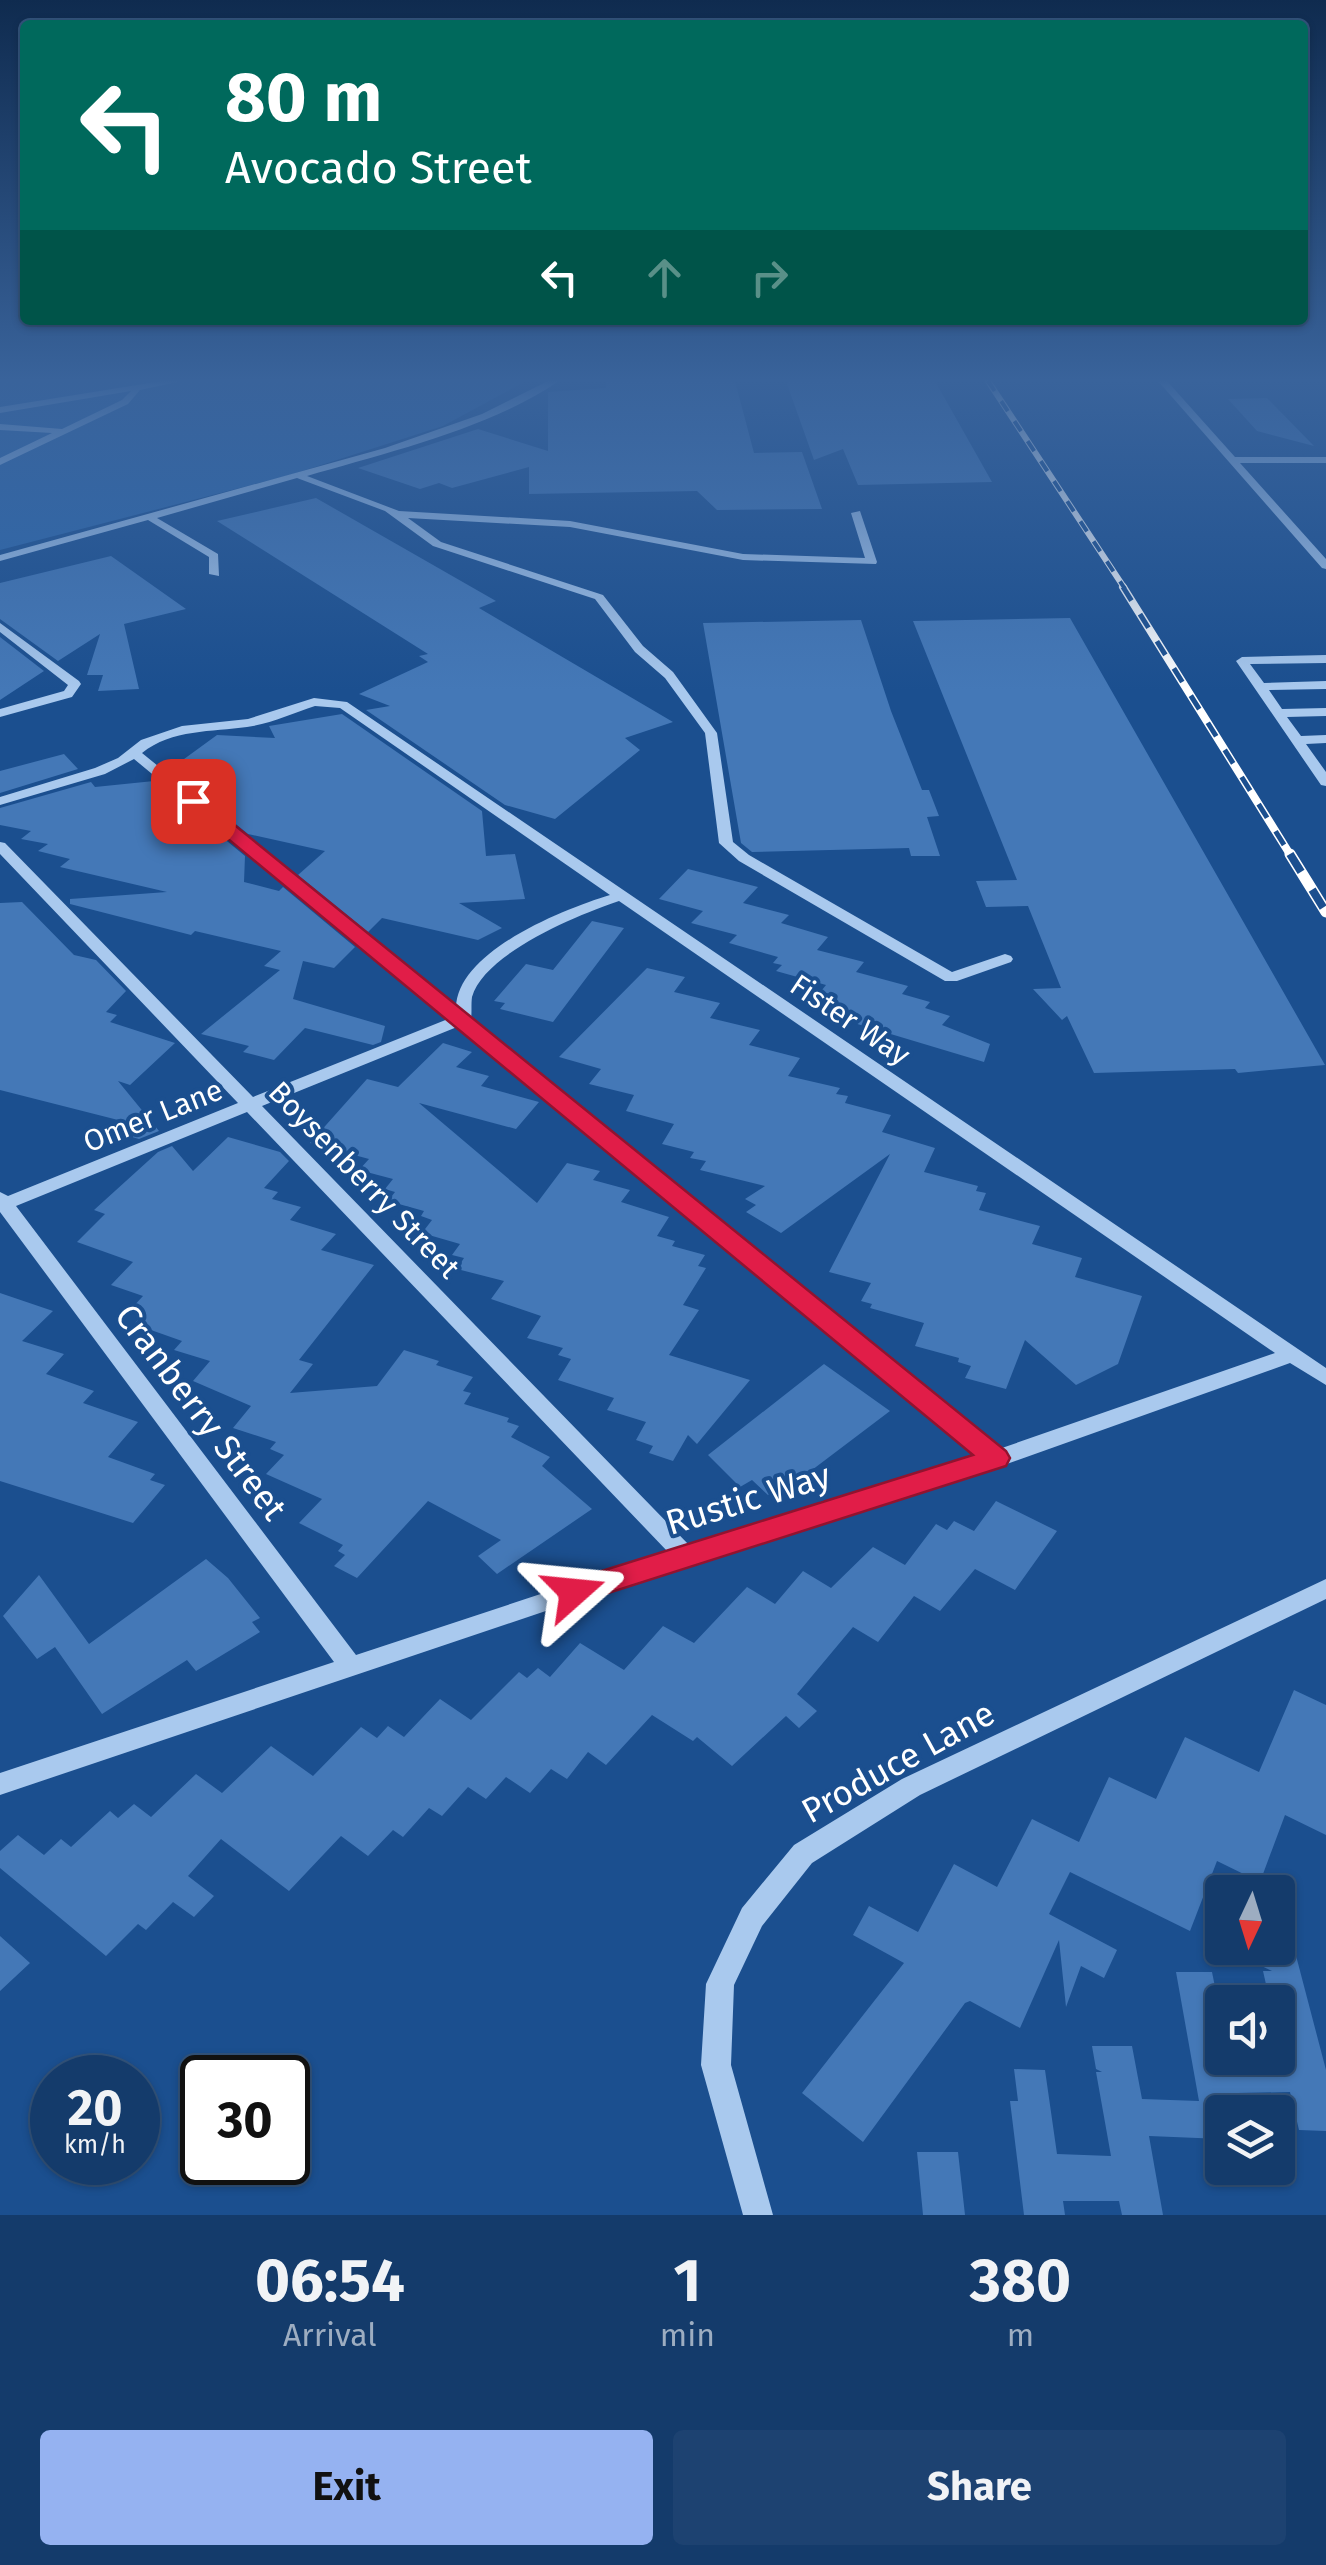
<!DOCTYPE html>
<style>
body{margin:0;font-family:"Fira Sans",sans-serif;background:#1d4271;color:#f1f3f6;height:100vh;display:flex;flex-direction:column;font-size:38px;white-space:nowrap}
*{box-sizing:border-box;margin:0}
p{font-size:32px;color:#9dadc1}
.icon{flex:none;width:55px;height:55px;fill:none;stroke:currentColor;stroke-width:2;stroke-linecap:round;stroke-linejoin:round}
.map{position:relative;height:2215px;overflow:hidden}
.details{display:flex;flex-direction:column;background:#143b6b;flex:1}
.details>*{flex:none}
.hud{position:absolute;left:20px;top:20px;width:1288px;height:305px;border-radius:10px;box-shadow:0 2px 8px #0004,0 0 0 2px #33557e;background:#00695c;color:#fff;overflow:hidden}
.needle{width:65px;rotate:184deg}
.buttons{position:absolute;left:1205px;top:1875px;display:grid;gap:20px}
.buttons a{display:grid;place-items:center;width:90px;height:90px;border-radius:10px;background:#143b6b;box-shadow:0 2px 8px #0004,0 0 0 2px #33557e;font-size:50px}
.speed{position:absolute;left:30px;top:2055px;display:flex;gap:20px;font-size:50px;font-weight:700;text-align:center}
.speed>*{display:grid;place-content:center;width:130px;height:130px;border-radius:50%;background:#143b6b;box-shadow:0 2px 8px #0004,0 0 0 2px #33557e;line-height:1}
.speed small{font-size:25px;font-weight:400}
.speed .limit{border:5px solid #111;border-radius:15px;background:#fff;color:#111}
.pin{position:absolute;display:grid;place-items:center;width:85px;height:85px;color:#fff;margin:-42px;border-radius:20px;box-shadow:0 5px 15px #0006}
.me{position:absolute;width:110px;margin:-55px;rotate:72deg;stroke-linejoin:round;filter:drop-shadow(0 0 8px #0008)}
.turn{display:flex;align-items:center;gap:35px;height:210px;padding:0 40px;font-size:45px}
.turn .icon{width:130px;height:130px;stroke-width:2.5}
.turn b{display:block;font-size:70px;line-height:85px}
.lanes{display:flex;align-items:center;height:95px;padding:0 40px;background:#0003;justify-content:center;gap:50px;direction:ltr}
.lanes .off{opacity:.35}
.eta{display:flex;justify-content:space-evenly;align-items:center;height:170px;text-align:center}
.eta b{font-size:60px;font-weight:700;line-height:70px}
.cta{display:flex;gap:20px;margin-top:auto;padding:20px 40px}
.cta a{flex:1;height:115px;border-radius:10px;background:#95b2f1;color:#111;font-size:40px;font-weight:700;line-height:115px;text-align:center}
.cta a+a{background:#1d4271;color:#f1f3f6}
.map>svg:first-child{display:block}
.green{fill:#2e69ad}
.building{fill:#4478b7}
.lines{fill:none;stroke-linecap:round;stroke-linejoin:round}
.minor{fill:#a9c9ee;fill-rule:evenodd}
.rail-far2-casing{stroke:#fff;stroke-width:6}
.rail-far1-casing{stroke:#fff;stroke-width:8}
.rail-casing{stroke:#fff;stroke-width:11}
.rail-far2{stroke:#1b4f8f;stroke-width:4;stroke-dasharray:12;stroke-linecap:butt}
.rail-far1{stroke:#1b4f8f;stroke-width:5;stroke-dasharray:16;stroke-linecap:butt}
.rail{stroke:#1b4f8f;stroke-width:8;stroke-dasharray:21;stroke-linecap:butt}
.route{fill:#e11d48;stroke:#92132f;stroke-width:2.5}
.labels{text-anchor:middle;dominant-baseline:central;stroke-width:8;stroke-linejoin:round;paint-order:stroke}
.street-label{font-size:30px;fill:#fff;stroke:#1b4f8f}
.near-street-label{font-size:35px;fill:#fff;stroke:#1b4f8f}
</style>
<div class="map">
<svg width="1326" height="2215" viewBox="0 0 1326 2215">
<rect width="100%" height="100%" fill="#1b4f8f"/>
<path class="green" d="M0,381H526L443,426L290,475L0,550Z"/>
<path class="building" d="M606,381H735L754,453L802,452L822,509L717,510L697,491L529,494V467L452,488L439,483L420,489L358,468L478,429L548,451V392L606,388Z
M786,381H935L992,482L858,485L843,449L814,460Z
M1267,398L1314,446L1257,431L1228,399Z
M316,498L496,601L479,608L673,722L625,738L640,750L555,819L505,805L366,710L390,706L359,694L428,662L419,656L428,654L217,521Z
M111,556L186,609L124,624L139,689L98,691L103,675H87L100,634L58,661L0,619V583Z
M1070,618L1325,1065L1238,1073L1235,1069L1094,1073L1067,1016L1062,1020L1033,989L1061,988L1028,906L986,907L976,881L1017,880L913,621Z
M861,620L891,711L922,790H929L939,816L927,817L940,856H911L909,848L752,852L741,843L703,623Z
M0,637L44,671L0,700Z
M342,714L482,811L486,856L515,854L525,899L459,903L502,928L478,940L382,918L368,932L298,875L325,851L248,834L169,770L217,735L275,738L269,726Z
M64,754L78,769L0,793V771Z
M154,781L245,856L244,882L279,891L283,887L355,947L334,968L303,961L293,999L385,1026L381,1042L373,1045L305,1028L274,1060L243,1052L249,1046L201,1034L280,970L264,966L281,951L195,931L191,935L70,904V899L167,892L60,867L70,859L38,851L48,844L21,839L31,831L0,825V808L91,782L95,787Z
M688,869L758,887L743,903L789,915L781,923L828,937L817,950L864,962L856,972L908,986L902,994L930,1002L925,1008L950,1016L942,1025L990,1044L984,1062L854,1023L860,1016L813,1001L826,985L776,971L782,965L773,963L778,957L729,943L737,935L691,923L703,911L659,899Z
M22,902L74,955L96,960L126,991L106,1012L117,1015L110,1022L175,1043L130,1085L118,1081L159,1131L139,1139L111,1131L122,1121L0,1090V903Z
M592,921L624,928L553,1022L500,1009L505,1003L494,1001L526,964L553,970Z
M647,968L685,977L674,992L720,1003L710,1018L760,1030L749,1045L800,1058L788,1076L840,1088L836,1094L848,1096L845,1103L891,1115L882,1132L935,1148L924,1172L978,1186L976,1191L986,1193L979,1210L1040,1226L1032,1244L1082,1258L1075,1277L1142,1296L1118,1364L1076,1385L1025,1340L1006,1389L965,1378L971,1366L958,1362L959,1358L915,1346L924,1323L870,1308L872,1304L861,1301L871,1283L829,1272L890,1154L781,1233L746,1212L756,1205L745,1199L765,1186L700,1170L706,1161L690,1158L694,1152L662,1144L674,1124L626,1111L634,1095L589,1084L601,1069L559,1057Z
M443,1043L472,1052L456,1067L489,1076L481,1086L539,1102L516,1129L419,1103L537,1203L567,1163L600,1171L593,1180L630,1190L621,1202L669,1217L657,1236L675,1241L672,1246L705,1255L698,1266L706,1268L683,1305L699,1310L669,1355L750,1380L697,1444L688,1435L673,1461L649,1453L653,1446L636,1440L646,1422L607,1410L614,1398L558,1380L571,1359L558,1355L563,1348L527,1338L541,1316L491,1299L504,1281L457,1269L464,1258L452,1255L460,1244L422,1233L432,1220L421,1216L424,1211L388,1201L395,1192L385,1189L393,1179L359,1170L369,1159L310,1143L367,1079L398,1087Z
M228,1137L280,1152L289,1161L264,1188L278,1192L272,1199L301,1207L290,1220L336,1234L321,1250L374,1265L299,1360L313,1364L290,1393L377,1386L404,1350L439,1361L436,1365L473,1377L463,1391L471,1393L464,1404L509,1418L507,1422L519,1426L511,1437L550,1457L542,1466L592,1509L497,1574L478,1556L501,1540L428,1501L357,1578L334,1566L345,1555L338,1551L343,1545L299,1523L322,1499L266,1474L284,1455L270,1449L276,1442L233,1428L251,1406L193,1381L210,1361L174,1350L182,1341L134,1324L144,1313L131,1309L143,1296L111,1285L133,1262L77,1242L105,1214L94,1210L158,1152L172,1146L193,1171Z
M0,1293L53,1311L22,1341L64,1354L46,1374L94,1391L83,1403L138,1422L108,1457L155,1474L150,1480L165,1485L133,1523L0,1481Z
M824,1364L890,1411L812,1470L768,1495L752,1480L740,1487L708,1455Z
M996,1501L1057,1531L1015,1590L975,1569L940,1611L914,1596L878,1642L853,1627L797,1694L817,1711L799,1728L786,1716L732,1766L697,1737L693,1741L652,1715L606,1765L588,1752L567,1779L551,1769L530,1793L506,1777L486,1799L468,1787L442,1816L429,1808L403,1837L393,1830L368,1856L341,1836L289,1891L221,1839L188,1876L214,1896L194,1917L173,1902L146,1930L138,1924L106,1956L0,1868V1851L18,1835L44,1855L61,1839L71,1847L110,1811L118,1818L134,1804L151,1817L196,1774L222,1793L271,1746L313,1776L361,1727L377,1738L388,1726L404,1737L440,1699L471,1720L519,1672L527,1678L538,1668L550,1677L580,1643L624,1670L663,1626L694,1643L747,1587L775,1604L803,1571L831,1588L873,1547L905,1565L936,1524L947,1530L954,1521L974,1531Z
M206,1559L228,1578L260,1618L252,1622L260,1632L196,1671L187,1660L102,1714L55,1647L37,1659L3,1616L39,1575L89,1644Z
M1294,1690L1326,1705V1835L1285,1815L1260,1882L1217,1861L1190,1931L1070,1872L1049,1914L1117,1950L1104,1978L1081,1966L1066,2007L1059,1940L1020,2028L970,2001L965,2003L863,2142L802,2093L904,1963L853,1935L869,1906L918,1932L954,1864L997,1887L1032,1819L1079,1842L1109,1777L1156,1799L1185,1737L1259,1772Z
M0,1936L30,1963L0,1991Z
M1224,1948H1294L1326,2070V2131L1299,2130L1290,2092L1237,2093L1241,2112H1222V2139L1149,2136L1163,2215H1122L1119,2201H1063L1065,2215H1024L1010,2101H1018L1014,2069L1045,2070L1057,2154L1111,2156L1096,2072H1102L1096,2069L1092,2046H1132L1142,2099L1199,2101L1176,1972H1212L1222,2021V2058H1278V2002H1270L1263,1971H1272Z
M917,2152H958L965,2215H923Z"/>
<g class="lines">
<path class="minor" d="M162,381H182L140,390L128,404L0,465V458L52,433L0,430V424L62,429L122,400L131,391L0,413V407Z
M548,381H559C491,428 386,453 307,476L399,511L570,521L743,554L865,558L851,513L860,511L877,562L876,564L743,560L570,527L408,518L441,542L603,595L643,646L673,672L717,733L733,842L749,855L952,972L1005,954L1011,956L1013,959L1011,962L957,981H945L739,861L719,843L705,733L665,678L635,652L595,599L433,546L385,511L297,478L157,518L218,554L219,576L209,574V557L148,520L0,561V555L385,448L482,414Z
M1158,381H1167L1235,457H1326V463H1240L1326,559V569L1322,568Z
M0,623L79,681L81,684L72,697L0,717V709L64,691L68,685L0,632Z
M1326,655V663L1250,664L1264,683L1326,681V689L1269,690L1282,709L1326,708V716L1287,717L1301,736L1326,735V743L1306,744L1326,772V786L1321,785L1236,661L1242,657Z
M314,698L347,702L1326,1368V1385L1290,1363L1004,1465L688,1563L0,1795V1773L334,1662L0,1212V1192L8,1196L238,1103L0,854V842L5,843L253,1097L448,1019L134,759L105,774L0,805V797L95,768L118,758L141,740L182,726L248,719ZM315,706L340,708L610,895C564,909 457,951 456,1008L142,753C172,729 212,732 247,727C270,724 293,713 315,706ZM619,901L1275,1353L999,1449L471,1020C472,1013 471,1004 472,997C484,953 580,914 619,901ZM457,1027L978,1456L689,1545L262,1106ZM247,1112L668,1552L356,1655L16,1206Z
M1326,1579V1599L920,1795L812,1863L762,1926L734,1985L731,2065L773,2215H743L701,2065L706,1984L742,1908L794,1845L902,1779Z"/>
<g class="rail-far2-casing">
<path id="rail-far2" d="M988,381L1125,589"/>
</g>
<g class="rail-far1-casing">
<path id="rail-far1" d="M1123,587L1291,856"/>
</g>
<g class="rail-casing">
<path id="rail" d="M1290,854L1326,912"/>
</g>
<use href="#rail-far2" class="rail-far2"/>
<use href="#rail-far1" class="rail-far1"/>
<use href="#rail" class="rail"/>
</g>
<linearGradient id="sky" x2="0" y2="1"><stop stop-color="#0f2b4f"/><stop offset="0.55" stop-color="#39639b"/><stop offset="1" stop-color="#39639b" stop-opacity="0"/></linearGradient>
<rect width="1326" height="691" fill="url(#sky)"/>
<path class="route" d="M187,797H200L1006,1451L1010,1458L1006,1466L574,1604L563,1600L558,1592L563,1583L973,1455L187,805Z"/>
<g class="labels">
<g class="street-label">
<text transform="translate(850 1020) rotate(34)">Fister Way</text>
<text transform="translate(153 1116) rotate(-22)">Omer Lane</text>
<text transform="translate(364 1180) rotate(46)">Boysenberry Street</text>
</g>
<g class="near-street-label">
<text transform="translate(201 1412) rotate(53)">Cranberry Street</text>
<text transform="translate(748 1499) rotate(-17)">Rustic Way</text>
<text transform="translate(898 1762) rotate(-29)">Produce Lane</text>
</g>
</g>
</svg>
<div class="buttons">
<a><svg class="needle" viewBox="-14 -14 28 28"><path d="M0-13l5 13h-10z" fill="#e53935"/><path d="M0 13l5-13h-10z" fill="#9dadc1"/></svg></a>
<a><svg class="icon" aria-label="sound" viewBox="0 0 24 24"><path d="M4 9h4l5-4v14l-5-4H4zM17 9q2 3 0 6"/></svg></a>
<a><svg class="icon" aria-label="layers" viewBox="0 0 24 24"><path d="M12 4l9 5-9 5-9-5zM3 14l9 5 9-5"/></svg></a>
</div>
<div class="speed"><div>20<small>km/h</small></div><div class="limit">30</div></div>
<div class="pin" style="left:193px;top:801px;background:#d93025"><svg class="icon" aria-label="arrive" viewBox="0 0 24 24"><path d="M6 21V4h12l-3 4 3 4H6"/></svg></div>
<svg class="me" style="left:574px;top:1592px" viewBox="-20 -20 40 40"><path d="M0-17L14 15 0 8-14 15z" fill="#e11d48" stroke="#fff" stroke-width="4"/></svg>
<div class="hud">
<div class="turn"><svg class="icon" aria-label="left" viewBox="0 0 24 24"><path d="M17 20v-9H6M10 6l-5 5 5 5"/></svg><div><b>80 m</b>Avocado Street</div></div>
<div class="lanes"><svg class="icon" aria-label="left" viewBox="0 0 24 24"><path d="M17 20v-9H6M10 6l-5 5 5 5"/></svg><svg class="icon off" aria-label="ahead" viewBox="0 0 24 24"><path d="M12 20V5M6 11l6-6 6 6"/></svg><svg class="icon off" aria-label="right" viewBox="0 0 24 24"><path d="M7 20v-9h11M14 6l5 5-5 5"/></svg></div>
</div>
</div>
<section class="details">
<div class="eta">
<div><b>06:54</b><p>Arrival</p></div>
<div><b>1</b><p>min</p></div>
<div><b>380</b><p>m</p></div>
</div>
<div class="cta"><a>Exit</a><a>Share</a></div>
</section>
